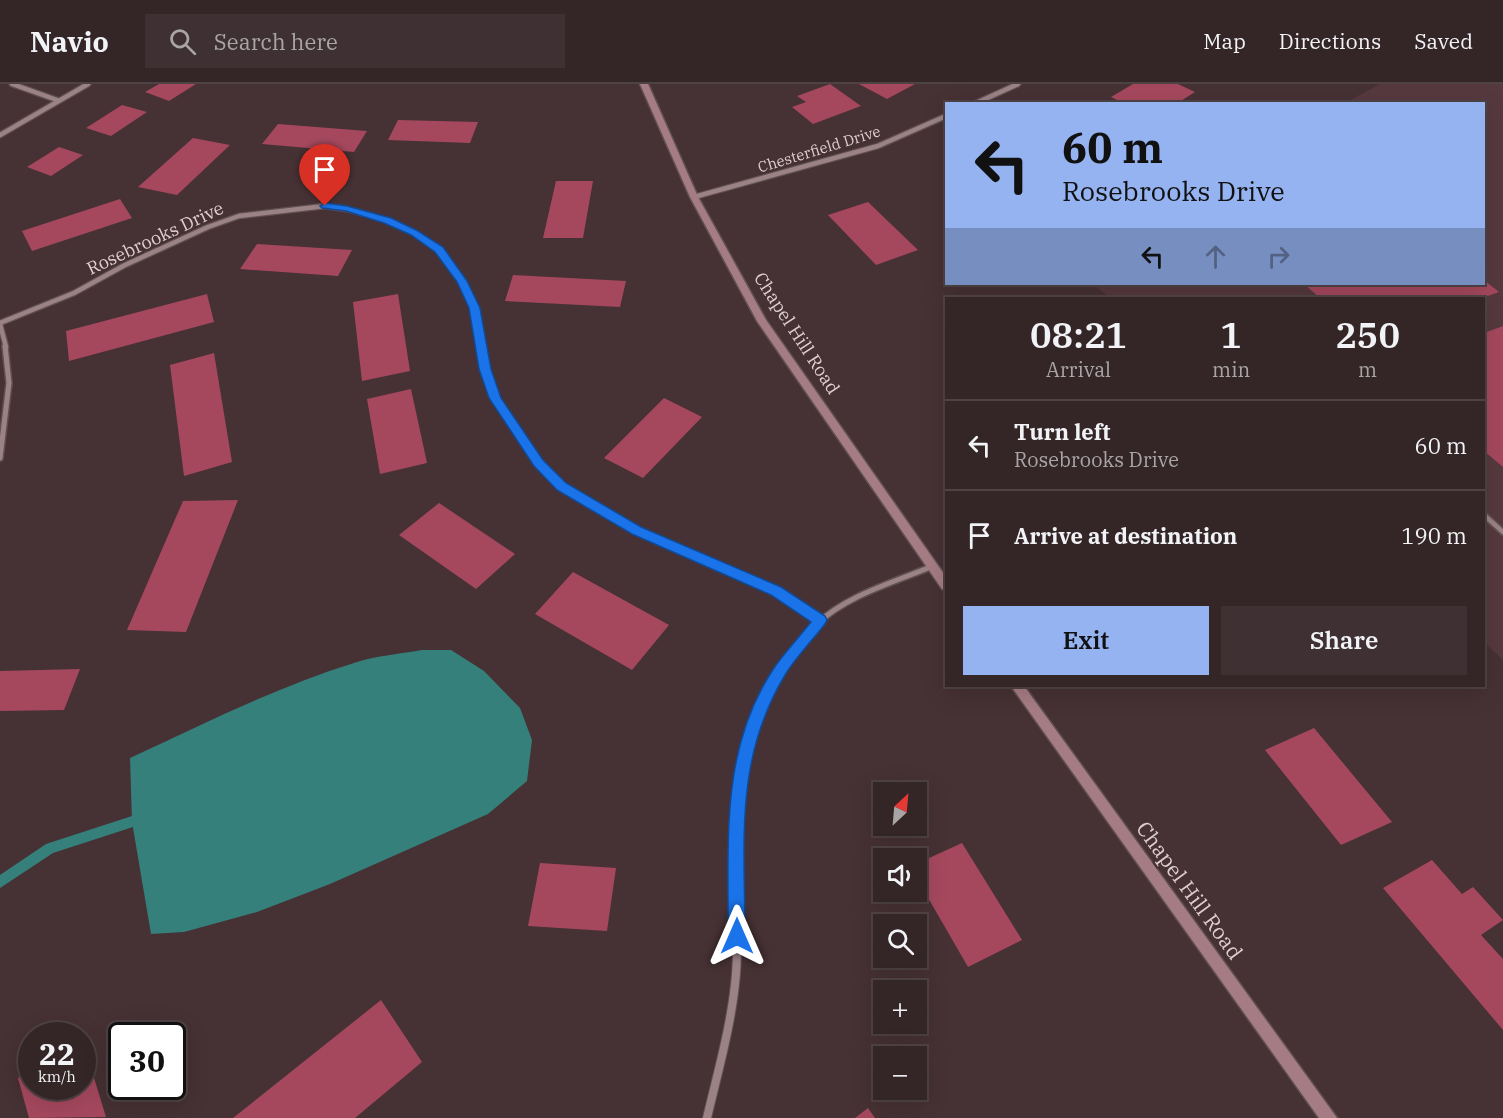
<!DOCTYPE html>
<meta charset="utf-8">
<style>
body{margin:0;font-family:"IBM Plex Serif",serif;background:#3f3133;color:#f1f3f6;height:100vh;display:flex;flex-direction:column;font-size:22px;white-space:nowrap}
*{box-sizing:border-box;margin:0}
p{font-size:20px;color:#a9a5a7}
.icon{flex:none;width:33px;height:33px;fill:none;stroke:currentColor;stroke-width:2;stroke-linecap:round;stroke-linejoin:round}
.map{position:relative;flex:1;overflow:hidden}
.side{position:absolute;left:945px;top:213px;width:540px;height:390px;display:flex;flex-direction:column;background:#342527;border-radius:0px;box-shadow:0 6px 24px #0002,0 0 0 2px #4e4244}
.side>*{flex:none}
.top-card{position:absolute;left:945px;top:18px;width:540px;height:183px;border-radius:0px;box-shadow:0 6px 24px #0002,0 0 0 2px #4e4244;background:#95b2f1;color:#111;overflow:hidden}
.needle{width:39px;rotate:26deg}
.controls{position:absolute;left:873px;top:698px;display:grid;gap:12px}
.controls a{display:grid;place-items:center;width:54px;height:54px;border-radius:0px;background:#342527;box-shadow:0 6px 24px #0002,0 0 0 2px #4e4244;font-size:30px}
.speed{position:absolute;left:18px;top:938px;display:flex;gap:12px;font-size:30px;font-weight:700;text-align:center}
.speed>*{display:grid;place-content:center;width:78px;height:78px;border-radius:50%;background:#342527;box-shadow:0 6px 24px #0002,0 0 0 2px #4e4244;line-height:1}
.speed small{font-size:15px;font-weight:400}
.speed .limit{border:3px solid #111;border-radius:9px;background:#fff;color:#111}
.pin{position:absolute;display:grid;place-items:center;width:51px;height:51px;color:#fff;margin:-62px -26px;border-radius:50% 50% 50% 0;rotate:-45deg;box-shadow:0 0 6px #0007}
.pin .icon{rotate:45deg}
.me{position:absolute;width:66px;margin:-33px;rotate:0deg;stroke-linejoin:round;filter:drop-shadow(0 0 4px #0008)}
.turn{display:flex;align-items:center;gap:21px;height:126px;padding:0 18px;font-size:27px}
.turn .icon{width:78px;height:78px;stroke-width:2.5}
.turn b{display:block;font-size:42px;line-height:51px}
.lanes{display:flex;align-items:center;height:57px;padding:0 18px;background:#0003;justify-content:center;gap:30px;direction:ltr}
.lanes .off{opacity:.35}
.eta{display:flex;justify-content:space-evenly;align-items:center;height:102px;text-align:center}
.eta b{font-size:36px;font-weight:600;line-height:42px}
.button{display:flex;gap:12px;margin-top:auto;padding:12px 18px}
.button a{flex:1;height:69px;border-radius:0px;background:#95b2f1;color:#111;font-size:24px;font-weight:600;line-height:69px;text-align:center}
.button a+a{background:#3f3133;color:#f1f3f6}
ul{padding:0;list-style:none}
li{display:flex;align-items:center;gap:18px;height:90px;padding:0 18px;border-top:2px solid #4e4244}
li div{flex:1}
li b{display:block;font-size:22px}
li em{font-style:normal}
header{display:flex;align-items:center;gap:36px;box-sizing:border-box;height:84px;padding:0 30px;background:#342527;border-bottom:2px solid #4e4244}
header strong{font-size:28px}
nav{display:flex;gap:33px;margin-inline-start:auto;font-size:21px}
.search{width:420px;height:54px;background:#3f3133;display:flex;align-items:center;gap:15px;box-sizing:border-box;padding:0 21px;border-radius:0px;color:#a9a5a7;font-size:22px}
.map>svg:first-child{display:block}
.built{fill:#55393e}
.water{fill:#35807a}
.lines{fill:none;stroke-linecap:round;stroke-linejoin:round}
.stream{fill:#35807a;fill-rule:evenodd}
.building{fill:#a5485e}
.service-casing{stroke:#605052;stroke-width:8}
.minor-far2-casing{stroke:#605052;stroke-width:7}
.minor-far1-casing{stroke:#605052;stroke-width:8}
.minor-casing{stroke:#605052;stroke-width:10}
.secondary-casing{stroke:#605052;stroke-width:3}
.service{stroke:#9a8285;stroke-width:4.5}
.minor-far2{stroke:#9a8285;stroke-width:4.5}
.minor-far1{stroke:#9a8285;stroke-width:5}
.minor{stroke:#9a8285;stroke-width:8}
.secondary{fill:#a57c83;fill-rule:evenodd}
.route{fill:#1a73e8;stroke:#114b97;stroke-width:1.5}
.labels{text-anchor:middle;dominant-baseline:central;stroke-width:4.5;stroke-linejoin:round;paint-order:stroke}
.far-street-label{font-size:15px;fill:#ddcfd1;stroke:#463134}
.street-label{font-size:18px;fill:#ddcfd1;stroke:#463134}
.near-street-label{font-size:21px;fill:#ddcfd1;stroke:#463134}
</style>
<header>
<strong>Navio</strong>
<div class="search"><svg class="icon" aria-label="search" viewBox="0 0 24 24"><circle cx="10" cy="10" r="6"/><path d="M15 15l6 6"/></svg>Search here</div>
<nav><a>Map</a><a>Directions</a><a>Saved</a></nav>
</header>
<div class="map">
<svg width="1503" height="1034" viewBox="0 0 1503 1034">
<rect width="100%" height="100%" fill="#463134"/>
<path class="built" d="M1380,0H1503V576L1484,558V214H1110L1093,200H1484V20L1345,19Z"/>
<path class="water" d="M422,566H451L484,587L520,624L532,656L527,697L488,730L330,800L257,828L184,848L151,850L132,738L130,674C203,640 277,603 354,579C375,572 399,570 422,566Z"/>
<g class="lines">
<path class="stream" d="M132,732L136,734L138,738L136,742L53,769L0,804V791L46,760Z"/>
</g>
<path class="building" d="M159,0H196L169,17L145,8Z
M830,0L861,22L813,40L792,23L806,18L797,12Z
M859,0H915L887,15Z
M1133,0H1178L1195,8L1176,20H1125L1111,13Z
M122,21L147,28L111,52L86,44Z
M398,36L478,38L470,59L388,56Z
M278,40L367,47L354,68L262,60Z
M193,54L230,61L177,111L138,103Z
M59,63L83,71L51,92L27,83Z
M556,97H593L583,154H543Z
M120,115L132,134L32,167L22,147Z
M868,118L918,166L876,181L828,131Z
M257,160L352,166L338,192L240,185Z
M513,191L626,197L620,223L505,217Z
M1484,196L1499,208L1482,214H1320L1304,200H1484Z
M207,210L214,238L69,277L66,247Z
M398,210L410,287L362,297L353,218Z
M1503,242V383L1484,367V249Z
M214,269L232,378L184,392L170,281Z
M411,305L427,379L380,390L367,315Z
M664,314L702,333L643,394L604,374Z
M238,416L186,548L127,546L183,417Z
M439,419L515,470L476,505L399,451Z
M573,488L669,541L632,586L535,530Z
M80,585L64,626L0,627V587Z
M1314,644L1392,738L1341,761L1265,666Z
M962,759L1022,856L968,883L916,793V780Z
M1432,776L1462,810L1473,803L1503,836L1481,851L1503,875V946L1383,804Z
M540,779L616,784L607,847L528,842Z
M381,916L422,978L355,1034H233Z
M83,958L106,1033L29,1034L18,994L32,986V1002H82Z
M868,1024L875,1034H855Z"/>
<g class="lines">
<g class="service-casing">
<path id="service" d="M1484,431L1503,448"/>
</g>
<g class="minor-far2-casing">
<path id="minor-far2" d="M12,0L57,16
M974,20L1018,0
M0,51L88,0
M694,113L878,62L946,32
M0,239L74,209L125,181L208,143L239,132L325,122L347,125L387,136L415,149L439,165L450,179L475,224L483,263
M0,240L6,263"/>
</g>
<g class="minor-far1-casing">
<path id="minor-far1" d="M483,262L485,285L495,314L539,379L561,402L636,447L776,507L820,536
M0,374L9,299L5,262
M773,601C786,581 799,557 817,540C847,511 895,498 933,482"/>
</g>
<g class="minor-casing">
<path id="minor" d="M707,1034C718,987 732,939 736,890C743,796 717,683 774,599"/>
</g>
<g class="secondary-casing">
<path id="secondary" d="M640,0H648L698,113L766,236L946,493V507L942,505L757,237L690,113Z
M1011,602H1024L1337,1034H1319Z"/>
</g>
<use href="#service" class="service"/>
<use href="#minor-far2" class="minor-far2"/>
<use href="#minor-far1" class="minor-far1"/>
<use href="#minor" class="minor"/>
<use href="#secondary" class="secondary"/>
</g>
<path class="route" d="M325,119L347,122L391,134L418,147L443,163L467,197L480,224L491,285L501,314L543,376L566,399L641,443L781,503L825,532L827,536L825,540C812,557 796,573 785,591C734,676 745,758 745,852L743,858L737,860L731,858L728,852C729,757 719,664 776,581C787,566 800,552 811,538L771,511L632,450L557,406L534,382L489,314L479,285L469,224L457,198L435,168L411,151L384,139L346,127L322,124L320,122Z"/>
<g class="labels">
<g class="far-street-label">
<text transform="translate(819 65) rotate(-17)">Chesterfield Drive</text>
</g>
<g class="street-label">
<text transform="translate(155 154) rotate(-25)">Rosebrooks Drive</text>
<text transform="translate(797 249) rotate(57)">Chapel Hill Road</text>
</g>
<g class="near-street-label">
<text transform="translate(1190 806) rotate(54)">Chapel Hill Road</text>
</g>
</g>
</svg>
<div class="controls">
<a><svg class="needle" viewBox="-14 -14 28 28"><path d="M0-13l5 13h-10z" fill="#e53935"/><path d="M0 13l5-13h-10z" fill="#a9a5a7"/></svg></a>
<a><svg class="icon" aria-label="sound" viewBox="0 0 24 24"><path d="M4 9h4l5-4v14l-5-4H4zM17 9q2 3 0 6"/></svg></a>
<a><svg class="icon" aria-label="search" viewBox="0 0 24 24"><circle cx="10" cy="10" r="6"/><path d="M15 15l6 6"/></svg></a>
<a>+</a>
<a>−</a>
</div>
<div class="speed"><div>22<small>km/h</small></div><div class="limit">30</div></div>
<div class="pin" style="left:325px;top:122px;background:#d93025"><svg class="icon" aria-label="arrive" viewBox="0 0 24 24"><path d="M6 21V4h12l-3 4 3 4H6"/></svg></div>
<svg class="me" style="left:737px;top:852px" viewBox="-20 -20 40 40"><path d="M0-17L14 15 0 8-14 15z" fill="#1a73e8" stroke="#fff" stroke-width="4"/></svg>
<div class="top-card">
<div class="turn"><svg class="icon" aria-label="left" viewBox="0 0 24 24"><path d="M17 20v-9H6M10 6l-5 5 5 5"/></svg><div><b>60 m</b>Rosebrooks Drive</div></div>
<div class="lanes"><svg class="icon" aria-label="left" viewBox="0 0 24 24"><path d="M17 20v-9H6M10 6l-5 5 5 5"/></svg><svg class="icon off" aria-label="ahead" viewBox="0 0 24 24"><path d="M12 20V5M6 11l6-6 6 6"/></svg><svg class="icon off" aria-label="right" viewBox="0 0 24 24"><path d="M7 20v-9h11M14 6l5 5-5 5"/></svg></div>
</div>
<section class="side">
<div class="eta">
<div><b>08:21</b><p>Arrival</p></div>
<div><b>1</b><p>min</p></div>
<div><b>250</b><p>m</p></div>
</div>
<ul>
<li><svg class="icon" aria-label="left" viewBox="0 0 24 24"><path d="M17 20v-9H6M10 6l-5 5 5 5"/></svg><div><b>Turn left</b><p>Rosebrooks Drive</p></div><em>60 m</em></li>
<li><svg class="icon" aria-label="arrive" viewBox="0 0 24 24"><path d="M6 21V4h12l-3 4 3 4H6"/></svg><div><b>Arrive at destination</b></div><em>190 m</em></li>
</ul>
<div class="button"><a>Exit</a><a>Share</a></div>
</section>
</div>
